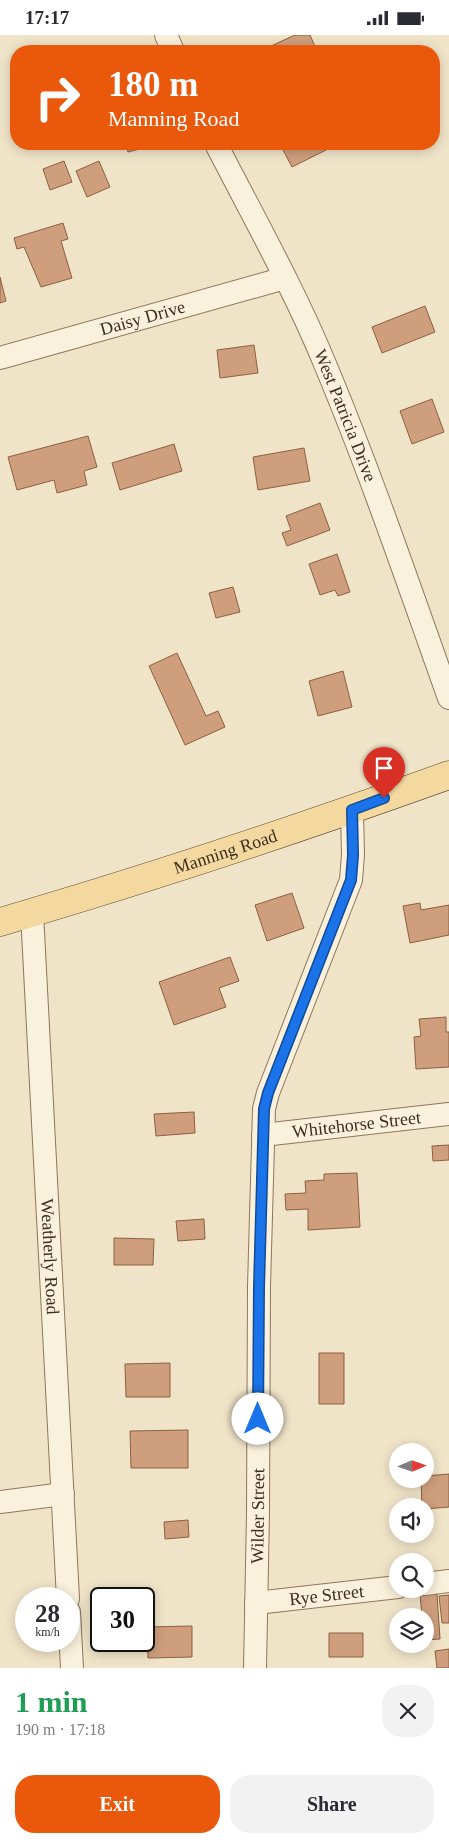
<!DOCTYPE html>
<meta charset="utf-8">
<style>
body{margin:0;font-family:Georgia,serif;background:#f2f2f3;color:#2b2b33;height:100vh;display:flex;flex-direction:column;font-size:19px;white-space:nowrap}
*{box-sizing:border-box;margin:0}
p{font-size:16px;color:#7c7c81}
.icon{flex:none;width:28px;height:28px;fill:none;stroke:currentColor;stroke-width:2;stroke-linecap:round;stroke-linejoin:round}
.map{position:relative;height:1633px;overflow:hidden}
.sheet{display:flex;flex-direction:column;background:#fff;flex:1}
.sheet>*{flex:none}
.guide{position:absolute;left:10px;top:10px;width:430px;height:105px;border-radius:20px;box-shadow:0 2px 12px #0003;background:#ea580c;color:#fff;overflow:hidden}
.needle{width:32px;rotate:88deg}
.fabs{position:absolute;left:389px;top:1408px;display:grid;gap:10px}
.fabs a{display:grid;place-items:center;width:45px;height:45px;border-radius:50%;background:#fff;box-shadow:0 2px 12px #0003;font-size:25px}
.speed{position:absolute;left:15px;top:1552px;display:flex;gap:10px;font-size:25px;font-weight:700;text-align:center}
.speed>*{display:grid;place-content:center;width:65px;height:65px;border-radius:50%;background:#fff;box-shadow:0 2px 12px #0003;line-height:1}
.speed small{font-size:12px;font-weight:400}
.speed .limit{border:2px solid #111;border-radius:8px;background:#fff;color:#111}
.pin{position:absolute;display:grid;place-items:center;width:42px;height:42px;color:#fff;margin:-51px -21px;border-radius:50% 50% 50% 0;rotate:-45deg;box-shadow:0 0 5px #0007}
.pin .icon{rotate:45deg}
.me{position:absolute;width:55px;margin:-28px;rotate:0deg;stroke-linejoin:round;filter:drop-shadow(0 0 4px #0008)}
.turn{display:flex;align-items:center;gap:18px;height:105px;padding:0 15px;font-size:22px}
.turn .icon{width:65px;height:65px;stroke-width:2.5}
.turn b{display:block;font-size:35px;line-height:42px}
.round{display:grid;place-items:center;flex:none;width:52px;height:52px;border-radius:20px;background:#f2f2f3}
.overview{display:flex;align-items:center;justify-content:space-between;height:85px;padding:0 15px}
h1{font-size:30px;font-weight:700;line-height:38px;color:#1e9e55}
.action{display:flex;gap:10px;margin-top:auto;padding:10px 15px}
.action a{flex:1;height:58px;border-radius:20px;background:#ea580c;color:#fff;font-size:20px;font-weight:700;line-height:58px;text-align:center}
.action a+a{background:#f2f2f3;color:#2b2b33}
.status{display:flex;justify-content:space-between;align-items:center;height:35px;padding:0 25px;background:#fff;direction:ltr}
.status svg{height:14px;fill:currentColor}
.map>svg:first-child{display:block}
.building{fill:#cf9f7d;stroke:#8d5f41}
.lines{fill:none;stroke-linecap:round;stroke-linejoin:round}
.minor-casing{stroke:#8d765c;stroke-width:24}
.primary-casing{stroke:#5b4430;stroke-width:29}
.minor{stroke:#faf1dc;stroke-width:22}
.primary{stroke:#f3d9a0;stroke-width:28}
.route-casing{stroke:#114b97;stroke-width:12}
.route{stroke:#1a73e8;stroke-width:9}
.labels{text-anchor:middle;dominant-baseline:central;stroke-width:4.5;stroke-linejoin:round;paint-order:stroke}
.street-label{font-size:18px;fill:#3d2e20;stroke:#f7eed8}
</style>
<div class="status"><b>17:17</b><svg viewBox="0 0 49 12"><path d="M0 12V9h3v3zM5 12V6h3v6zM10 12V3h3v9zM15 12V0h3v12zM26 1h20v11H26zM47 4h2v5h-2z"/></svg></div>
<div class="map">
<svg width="449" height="1633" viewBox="0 0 449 1633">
<rect width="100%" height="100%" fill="#f0e4c8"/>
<path class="building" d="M295,0H310L317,16H260Z
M126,109H155V110L128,117Z
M280,109H328L330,113L292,132Z
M64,126L72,147L50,155L43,134Z
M99,126L110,152L87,162L76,136Z
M63,188L68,204L61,206L72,243L41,252L24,212L17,214L14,203Z
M0,242L6,266L0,268Z
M425,271L435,297L382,318L372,292Z
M254,310L258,338L220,343L217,315Z
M432,364L444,397L412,409L400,376Z
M88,401L97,432L84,436L87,450L57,458L54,445L17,455L8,422Z
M174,409L182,436L120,455L112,428Z
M304,413L310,446L258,455L253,422Z
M320,468L330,495L287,511L282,498L291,495L286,481Z
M337,519L350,557L338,561L335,555L320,560L309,529Z
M233,552L240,577L216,583L209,558Z
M177,618L206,681L218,676L225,692L185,710L149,631Z
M343,636L352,672L318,681L309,646Z
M292,858L304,893L267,906L255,870Z
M420,868L421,875L449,870V900L410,908L403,871Z
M230,922L239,946L219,953L226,972L174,990L159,947Z
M446,982V997H449V1032L416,1034L414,1002L421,1001L419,984Z
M194,1077L195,1098L156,1101L154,1079Z
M449,1110V1125L433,1126L432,1111Z
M357,1138L360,1192L308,1195V1174L286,1175L285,1159L306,1158L305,1146L324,1145V1139Z
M204,1184L205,1204L178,1206L176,1186Z
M114,1203L154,1204L153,1230H114Z
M319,1318H344V1369H319Z
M170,1328V1362H126L125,1329Z
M188,1395V1433H131L130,1396Z
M449,1439V1472L425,1474V1471H422L421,1444H425V1441Z
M188,1485L189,1502L165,1504L164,1487Z
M437,1559L440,1604L425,1605V1581H422L420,1560Z
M449,1560V1588H442L439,1561Z
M192,1591V1622L148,1623L147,1592Z
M329,1598H363V1622H329Z
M449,1614V1633H437L435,1616Z"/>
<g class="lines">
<g class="minor-casing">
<g id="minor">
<path d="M166,0L173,16"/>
<path id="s1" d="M216,109C253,181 294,254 325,329C371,439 409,551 449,663"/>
<path id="s2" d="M0,323L285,243"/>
<path id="s3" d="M32,878L68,1564"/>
<path id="s4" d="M263,1100L449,1079"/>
<path d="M0,1467L63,1459"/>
<path d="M425,1549L449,1546"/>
<path id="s5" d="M256,1568L398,1552"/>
<path d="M69,1577L72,1633"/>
<path id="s6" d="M255,1633L258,1478L259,1252L264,1074L268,1058L351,845L353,820L352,775"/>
</g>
</g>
<g class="primary-casing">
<g id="primary">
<path id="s7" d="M0,887C151,843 301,793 449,740"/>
</g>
</g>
<use href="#minor" class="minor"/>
<use href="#primary" class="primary"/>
</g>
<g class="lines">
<g class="route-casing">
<path id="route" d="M258,1384L259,1252L264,1074L268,1058L351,845L353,820L352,775L384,763"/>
</g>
<use href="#route" class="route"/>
</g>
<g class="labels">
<g class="street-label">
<text stroke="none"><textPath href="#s2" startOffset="148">Daisy Drive</textPath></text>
<text stroke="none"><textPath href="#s1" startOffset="301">West Patricia Drive</textPath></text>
<text stroke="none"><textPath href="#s7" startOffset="236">Manning Road</textPath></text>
<text stroke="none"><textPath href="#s4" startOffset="94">Whitehorse Street</textPath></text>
<text stroke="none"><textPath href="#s3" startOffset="344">Weatherly Road</textPath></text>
<text stroke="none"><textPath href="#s6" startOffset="152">Wilder Street</textPath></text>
<text stroke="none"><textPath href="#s5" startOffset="71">Rye Street</textPath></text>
</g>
</g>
</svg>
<div class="fabs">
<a><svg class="needle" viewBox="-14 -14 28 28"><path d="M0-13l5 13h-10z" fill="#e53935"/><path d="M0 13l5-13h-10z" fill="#7c7c81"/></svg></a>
<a><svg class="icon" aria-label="sound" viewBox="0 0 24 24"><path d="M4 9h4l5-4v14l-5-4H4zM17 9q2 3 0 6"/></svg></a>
<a><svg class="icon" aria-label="search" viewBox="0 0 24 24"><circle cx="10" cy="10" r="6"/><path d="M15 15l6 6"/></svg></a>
<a><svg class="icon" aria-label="layers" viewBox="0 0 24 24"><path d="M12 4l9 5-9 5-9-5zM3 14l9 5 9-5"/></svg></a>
</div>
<div class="speed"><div>28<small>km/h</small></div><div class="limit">30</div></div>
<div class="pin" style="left:384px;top:763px;background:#d93025"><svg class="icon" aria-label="arrive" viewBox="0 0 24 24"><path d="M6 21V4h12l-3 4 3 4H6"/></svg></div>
<svg class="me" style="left:258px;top:1384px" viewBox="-20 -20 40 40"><circle r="19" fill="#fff"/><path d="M0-13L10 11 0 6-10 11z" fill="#1a73e8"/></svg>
<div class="guide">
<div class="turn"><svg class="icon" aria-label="right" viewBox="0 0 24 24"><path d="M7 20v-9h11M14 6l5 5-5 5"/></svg><div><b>180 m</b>Manning Road</div></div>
</div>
</div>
<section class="sheet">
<div class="overview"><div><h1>1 min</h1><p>190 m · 17:18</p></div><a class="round"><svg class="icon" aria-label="close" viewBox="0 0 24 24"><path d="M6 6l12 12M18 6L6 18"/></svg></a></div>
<div class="action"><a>Exit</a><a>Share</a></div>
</section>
